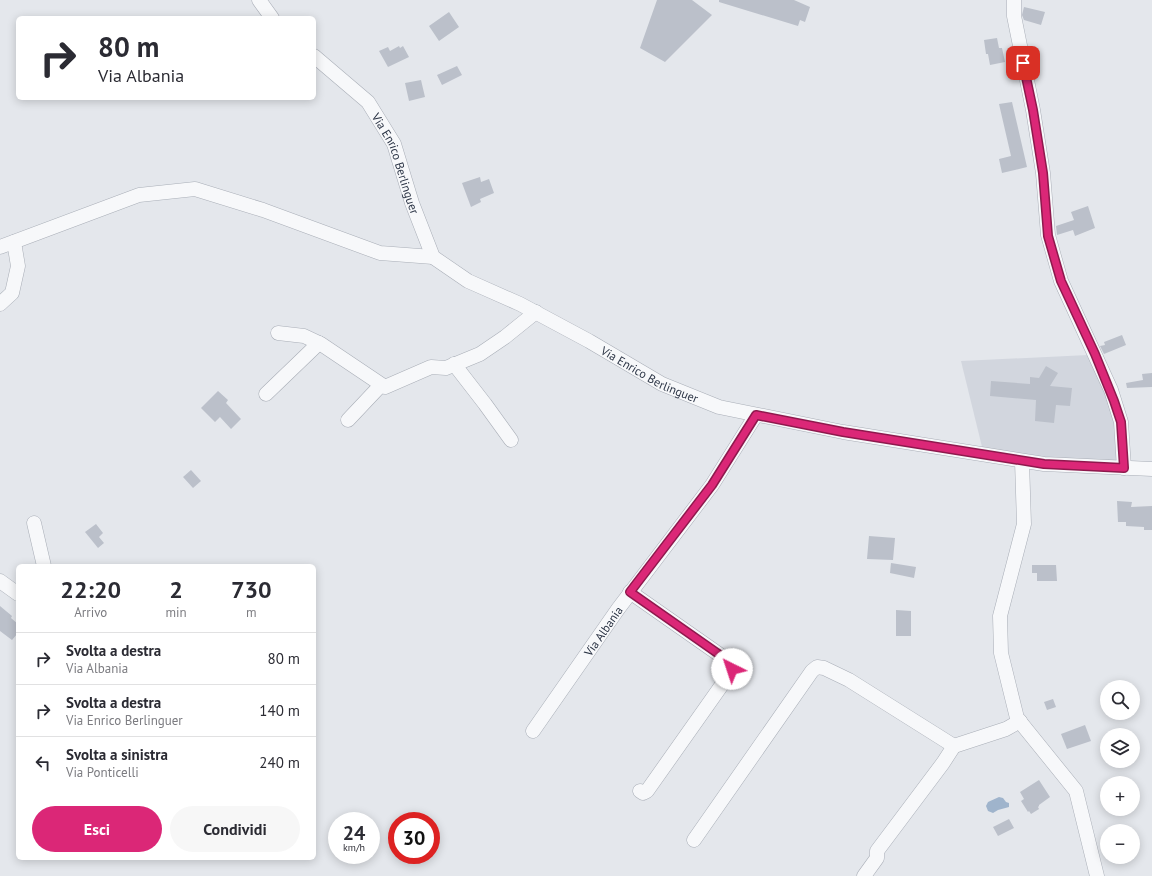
<!DOCTYPE html>
<html lang="it">
<meta charset="utf-8">
<style>
body{margin:0;font-family:"PT Sans",sans-serif;background:#f7f7f7;color:#2b2b33;height:100vh;display:flex;flex-direction:column;font-size:15px;white-space:nowrap}
*{box-sizing:border-box;margin:0}
p{font-size:13px;color:#7c7c81}
.icon{flex:none;width:22px;height:22px;fill:none;stroke:currentColor;stroke-width:2;stroke-linecap:round;stroke-linejoin:round}
.map{position:relative;flex:1;overflow:hidden}
.sheet{position:absolute;left:16px;top:564px;width:300px;height:296px;display:flex;flex-direction:column;background:#fff;border-radius:6px;box-shadow:0 2px 10px #0003}
.sheet>*{flex:none}
.hud{position:absolute;left:16px;top:16px;width:300px;height:84px;border-radius:6px;box-shadow:0 2px 10px #0003;background:#fff;color:#2b2b33;overflow:hidden}
.controls{position:absolute;left:1100px;top:680px;display:grid;gap:8px}
.controls a{display:grid;place-items:center;width:40px;height:40px;border-radius:50%;background:#fff;box-shadow:0 2px 10px #0003;font-size:20px}
.speed{position:absolute;left:328px;top:812px;display:flex;gap:8px;font-size:20px;font-weight:700;text-align:center}
.speed>*{display:grid;place-content:center;width:52px;height:52px;border-radius:50%;background:#fff;box-shadow:0 2px 10px #0003;line-height:1}
.speed small{font-size:10px;font-weight:400}
.speed .limit{border:6px solid #d22;background:#fff;color:#111}
.pin{position:absolute;display:grid;place-items:center;width:34px;height:34px;color:#fff;margin:-17px;border-radius:8px;box-shadow:0 2px 6px #0006}
.me{position:absolute;width:44px;margin:-22px;rotate:319deg;stroke-linejoin:round;filter:drop-shadow(0 0 3px #0008)}
.turn{display:flex;align-items:center;gap:14px;height:84px;padding:0 16px;font-size:18px}
.turn .icon{width:52px;height:52px;stroke-width:2.5}
.turn b{display:block;font-size:28px;line-height:34px}
.eta{display:flex;justify-content:space-evenly;align-items:center;height:68px;text-align:center}
.eta b{font-size:24px;font-weight:600;line-height:28px}
.primary-button{display:flex;gap:8px;margin-top:auto;padding:8px 16px}
.primary-button a{flex:1;height:46px;border-radius:24px;background:#db2777;color:#fff;font-size:16px;font-weight:600;line-height:46px;text-align:center}
.primary-button a+a{background:#f7f7f7;color:#2b2b33}
ul{padding:0;list-style:none}
li{display:flex;align-items:center;gap:12px;height:52px;padding:0 16px;border-top:1px solid #e1e1e2}
li div{flex:1}
li b{display:block;font-size:15px}
li em{font-style:normal}
.map>svg:first-child{display:block}
.built{fill:#d2d6de}
.water{fill:#9fb4cc}
.building{fill:#bbc0ca}
.lines{fill:none;stroke-linecap:round;stroke-linejoin:round}
.minor-casing{stroke:#a9aeb7;stroke-width:15}
.minor{stroke:#f7f8fa;stroke-width:14}
.route-casing{stroke:#8e194d;stroke-width:10}
.route{stroke:#db2777;stroke-width:7}
.labels{text-anchor:middle;dominant-baseline:central;stroke-width:3;stroke-linejoin:round;paint-order:stroke}
.street-label{font-size:12px;fill:#2b3445;stroke:#f4f6f9}
</style>
<div class="map">
<svg width="1152" height="876" viewBox="0 0 1152 876">
<rect width="100%" height="100%" fill="#e4e7ec"/>
<path class="built" d="M1088,355L1111,390L1124,468L984,455L961,361Z"/>
<path class="water" d="M999,797L1003,798L1006,802L1009,803V807L998,810L993,813L988,811L986,806L988,802Z"/>
<path class="building" d="M657,0H692L712,15L665,62L640,48Z
M719,0H794L810,7L805,22L800,20L798,26L719,2Z
M1024,7L1045,12L1041,25L1024,20L1022,15Z
M449,12L459,27L439,41L429,26Z
M997,38L999,48H1002L1005,62L990,65L988,54H986L984,40Z
M399,46L400,48L403,46L409,57L388,67L379,51L388,47L390,51Z
M457,66L462,75L442,85L437,75Z
M421,80L425,97L409,101L405,83Z
M1012,102L1027,167L1002,173L999,159L1011,156L999,104Z
M480,177L481,182L489,179L494,193L480,199L481,202L471,207L462,183Z
M1088,206L1095,228L1075,236L1073,230L1057,235L1056,226L1074,220L1071,212Z
M1122,335L1126,345L1104,354L1100,346L1105,345L1104,342Z
M1046,366L1058,373L1050,386L1072,388L1070,406L1056,405L1054,423L1035,421L1036,400L990,396L991,381L1030,384V377L1039,378Z
M1152,373V387L1127,388L1126,383L1143,380L1142,374Z
M218,391L228,400L226,403L241,419L231,429L220,417L215,422L201,408Z
M191,470L201,481L193,488L183,477Z
M1117,501L1132,502L1131,507L1152,506V530H1144V527L1126,526V522H1118Z
M96,524L103,533L99,537L104,543L98,548L85,532Z
M869,536L895,538L893,560L867,559Z
M891,563L916,567L914,578L890,573Z
M1032,565H1056L1057,581H1037V573H1032Z
M0,606L12,616L11,618L18,624V633L12,640L0,631Z
M896,610L911,611V636H896Z
M1053,699L1056,707L1047,710L1044,702Z
M1085,725L1091,741L1067,749L1061,734Z
M1039,780L1050,797L1039,805V806L1038,807L1039,809L1031,814L1029,811L1028,812L1021,801L1024,799L1020,792Z
M1009,819L1014,828L998,836L993,827Z"/>
<g class="lines">
<g class="minor-casing">
<g id="minor">
<path d="M259,0L272,18"/>
<path d="M1014,0V16L1033,110L1043,173L1048,235L1061,281L1111,390L1121,422L1124,468"/>
<path id="s1" d="M314,56L368,102L394,144L412,203L433,257L468,281L520,304L589,341L662,384L719,407L843,432L1044,464L1152,469"/>
<path d="M0,247L139,195L195,189L263,210L380,253L433,257"/>
<path d="M0,304L12,293L18,266L14,242"/>
<path d="M278,333L304,336L321,344L385,387L431,367L446,368L480,354L505,337L536,312"/>
<path d="M454,364L485,404L511,440"/>
<path d="M266,394L319,343"/>
<path d="M348,420L381,385"/>
<path d="M1022,461L1024,524L1000,616L1001,653L1017,718L1076,791L1097,876"/>
<path d="M34,523L44,566"/>
<path d="M0,581L18,594"/>
<path d="M630,592L730,662L732,665L731,672L647,791L643,793L640,791"/>
<path id="s2" d="M533,731L618,609L712,485L756,415"/>
<path d="M694,840L812,671L817,667L824,668L849,680L954,746"/>
<path d="M864,876L877,858V851L943,763L954,746L1006,729L1020,721"/>
</g>
</g>
<use href="#minor" class="minor"/>
</g>
<g class="lines">
<g class="route-casing">
<path id="route" d="M732,669V665L730,662L630,592L712,485L756,415L843,432L1044,464L1124,468L1121,422L1114,401L1095,354L1061,281L1048,236L1043,173L1033,110L1023,63"/>
</g>
<use href="#route" class="route"/>
</g>
<g class="labels">
<g class="street-label">
<text stroke="none"><textPath href="#s1" startOffset="139">Via Enrico Berlinguer</textPath></text>
<text stroke="none"><textPath href="#s1" startOffset="487">Via Enrico Berlinguer</textPath></text>
<text stroke="none"><textPath href="#s2" startOffset="122">Via Albania</textPath></text>
</g>
</g>
</svg>
<div class="controls">
<a><svg class="icon" aria-label="search" viewBox="0 0 24 24"><circle cx="10" cy="10" r="6"/><path d="M15 15l6 6"/></svg></a>
<a><svg class="icon" aria-label="layers" viewBox="0 0 24 24"><path d="M12 4l9 5-9 5-9-5zM3 14l9 5 9-5"/></svg></a>
<a>+</a>
<a>−</a>
</div>
<div class="speed"><div>24<small>km/h</small></div><div class="limit">30</div></div>
<div class="pin" style="left:1023px;top:63px;background:#d93025"><svg class="icon" aria-label="arrive" viewBox="0 0 24 24"><path d="M6 21V4h12l-3 4 3 4H6"/></svg></div>
<svg class="me" style="left:732px;top:669px" viewBox="-20 -20 40 40"><circle r="19" fill="#fff"/><path d="M0-13L10 11 0 6-10 11z" fill="#db2777"/></svg>
<div class="hud">
<div class="turn"><svg class="icon" aria-label="right" viewBox="0 0 24 24"><path d="M7 20v-9h11M14 6l5 5-5 5"/></svg><div><b>80 m</b>Via Albania</div></div>
</div>
<section class="sheet">
<div class="eta">
<div><b>22:20</b><p>Arrivo</p></div>
<div><b>2</b><p>min</p></div>
<div><b>730</b><p>m</p></div>
</div>
<ul>
<li><svg class="icon" aria-label="right" viewBox="0 0 24 24"><path d="M7 20v-9h11M14 6l5 5-5 5"/></svg><div><b>Svolta a destra</b><p>Via Albania</p></div><em>80 m</em></li>
<li><svg class="icon" aria-label="right" viewBox="0 0 24 24"><path d="M7 20v-9h11M14 6l5 5-5 5"/></svg><div><b>Svolta a destra</b><p>Via Enrico Berlinguer</p></div><em>140 m</em></li>
<li><svg class="icon" aria-label="left" viewBox="0 0 24 24"><path d="M17 20v-9H6M10 6l-5 5 5 5"/></svg><div><b>Svolta a sinistra</b><p>Via Ponticelli</p></div><em>240 m</em></li>
</ul>
<div class="primary-button"><a>Esci</a><a>Condividi</a></div>
</section>
</div>
